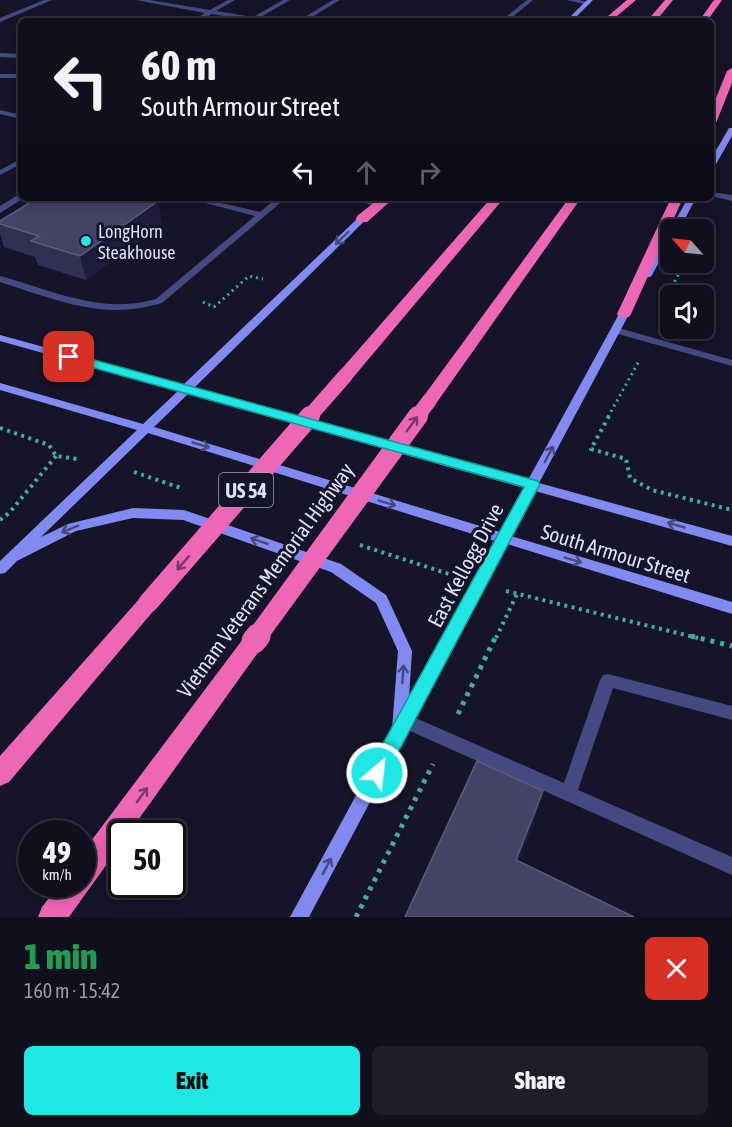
<!DOCTYPE html>
<meta charset="utf-8">
<style>
body{margin:0;font-family:"Asap Condensed",sans-serif;background:#1e1d2b;color:#f1f3f6;height:100vh;display:flex;flex-direction:column;font-size:22px;white-space:nowrap}
*{box-sizing:border-box;margin:0}
p{font-size:20px;color:#9c9ca4}
.icon{flex:none;width:33px;height:33px;fill:none;stroke:currentColor;stroke-width:2;stroke-linecap:round;stroke-linejoin:round}
.map{position:relative;height:917px;overflow:hidden}
.sheet{display:flex;flex-direction:column;background:#100f1e;flex:1}
.sheet>*{flex:none}
.banner{position:absolute;left:18px;top:18px;width:696px;height:183px;border-radius:9px;box-shadow:0 3px 15px #0003,0 0 0 2px #302f3c;background:#100f1e;color:#f1f3f6;overflow:hidden}
.needle{width:39px;rotate:297deg}
.buttons{position:absolute;left:660px;top:219px;display:grid;gap:12px}
.buttons a{display:grid;place-items:center;width:54px;height:54px;border-radius:9px;background:#100f1e;box-shadow:0 3px 15px #0003,0 0 0 2px #302f3c;font-size:30px}
.speed{position:absolute;left:18px;top:820px;display:flex;gap:12px;font-size:30px;font-weight:700;text-align:center}
.speed>*{display:grid;place-content:center;width:78px;height:78px;border-radius:50%;background:#100f1e;box-shadow:0 3px 15px #0003,0 0 0 2px #302f3c;line-height:1}
.speed small{font-size:15px;font-weight:400}
.speed .limit{border:3px solid #111;border-radius:9px;background:#fff;color:#111}
.pin{position:absolute;display:grid;place-items:center;width:51px;height:51px;color:#fff;margin:-26px;border-radius:12px;box-shadow:0 3px 9px #0006}
.me{position:absolute;width:66px;margin:-33px;rotate:28deg;stroke-linejoin:round;filter:drop-shadow(0 0 4px #0008)}
.turn{display:flex;align-items:center;gap:21px;height:126px;padding:0 24px;font-size:27px}
.turn .icon{width:78px;height:78px;stroke-width:2.5}
.turn b{display:block;font-size:42px;line-height:51px}
.lanes{display:flex;align-items:center;height:57px;padding:0 24px;background:#0003;justify-content:center;gap:30px;direction:ltr}
.lanes .off{opacity:.35}
.round{display:grid;place-items:center;flex:none;width:63px;height:63px;border-radius:9px;background:#1e1d2b}
.head{display:flex;align-items:center;justify-content:space-between;height:102px;padding:0 24px}
h1{font-size:36px;font-weight:800;line-height:45px;color:#1e9e55}
.cta{display:flex;gap:12px;margin-top:auto;padding:12px 24px}
.cta a{flex:1;height:69px;border-radius:9px;background:#1fe7e3;color:#111;font-size:24px;font-weight:800;line-height:69px;text-align:center}
.cta a+a{background:#1e1d2b;color:#f1f3f6}
.map>svg:first-child{display:block}
.lines{fill:none;stroke-linecap:round;stroke-linejoin:round}
.path-far2{stroke:#3eb09c;stroke-width:3;stroke-dasharray:2 4;stroke-linecap:butt}
.path-far1{stroke:#3eb09c;stroke-width:4;stroke-dasharray:3 4.5;stroke-linecap:butt}
.path{stroke:#3eb09c;stroke-width:5;stroke-dasharray:4 6;stroke-linecap:butt}
.lane{fill:#444982;fill-rule:evenodd}
.secondary{fill:#808af1;fill-rule:evenodd}
.highway{fill:#ee67b7;fill-rule:evenodd}
.highway-bridge-far2{stroke:#ee67b7;stroke-width:15}
.highway-bridge-far1{stroke:#ee67b7;stroke-width:20}
.highway-bridge{stroke:#ee67b7;stroke-width:25}
.wall{fill:#322f54}
.shaded-wall{fill:#1f1c3b}
.building{fill:#444266;stroke:#5c5b7d;stroke-width:1.5}
.oneway{stroke:#454982}
.oneway2{stroke:#773968}
.route{fill:#1fe7e3;stroke:#149694;stroke-width:1.5}
.poi-dot{fill:#1fe7e3;stroke:#151428;stroke-width:2}
.labels{text-anchor:middle;dominant-baseline:central;stroke-width:6;stroke-linejoin:round;paint-order:stroke}
.far-poi-label{font-size:18px;fill:#dedffb;stroke:#151428;text-anchor:start}
.shield{fill:#151428;stroke:#a2a2bc;stroke-width:1.5}
.shield-label{font-size:20px;font-weight:bold;fill:#dedffb}
.street-label{font-size:21px;fill:#dedffb;stroke:#151428}
</style>
<div class="map">
<svg width="732" height="917" viewBox="0 0 732 917">
<rect width="100%" height="100%" fill="#151428"/>
<g class="lines">
<path class="path-far2" d="M203,302L214,307L249,276L263,279
M662,321L666,313L667,296L685,262
M608,417L639,361"/>
<path class="path-far1" d="M609,416L591,449L626,459L630,478L652,490L732,510
M0,428L49,445L56,456L77,459
M134,472L181,488
M0,520L10,512L56,456
M360,545L455,576
M506,591L698,638
M496,638L517,594"/>
<path class="path" d="M691,636L732,646
M458,714L496,636
M356,917L433,764"/>
<path class="lane" d="M44,0H52L0,22V18Z
M136,0H149L210,10L228,0H235L216,11L253,17L283,0H290L254,21L212,14L199,21H192L205,13Z
M333,0H340L305,21H298Z
M527,0H533L508,21H501Z
M567,0H580L591,3L588,5Z
M0,53L21,54V58L0,57Z
M0,74H21V78H0Z
M0,110L21,115V119L0,114Z
M21,159V164L0,175V170Z
M711,192L732,195V201L711,196Z
M18,195H21V198H24L0,213V206Z
M186,198H200L260,212L277,198H286L162,303C102,321 57,300 0,282V276C52,290 101,315 156,299L255,216Z
M350,198H364L382,204L378,207Z
M615,327L732,360V366L611,332V328Z
M608,674L732,706V720L613,688L578,790L732,857V875L399,726L397,721L399,716L405,714L411,716L564,783L600,680L603,675Z"/>
<path class="secondary" d="M587,0H593L572,21H566Z
M729,128H732V136L715,166L711,168V159Z
M379,198H388L194,388L528,480L625,303L630,300L633,301L635,303L539,483L732,536V546L535,491L511,536L732,602V614L507,544L309,917H290L392,729L398,651L376,603L331,572L183,520L133,518L76,531L17,561L5,573L0,574V561L137,430L0,390V383L143,424L178,391L0,341V335L183,385ZM188,394L524,488L500,532L154,427ZM148,433L495,541L409,698L412,651L388,599L386,595L341,564L184,510L133,508L68,524L41,537Z
M688,198H696L679,230H670V231V230Z
M670,232V242L652,275L650,277H644L642,275L666,235Z"/>
<path class="highway" d="M627,0H636L611,21H602Z
M665,0H673L656,21H647Z
M714,0H722L707,21H699Z
M732,68V83L716,123L711,126V110L727,71Z
M380,198H394L367,222H357L356,219L357,216Z
M491,198H504L351,380H339L337,376L339,372Z
M569,198H581L435,405H423L421,401L423,397Z
M671,198H683L631,314L629,317H619L617,314Z
M148,595L155,597L159,603L155,609L9,782L0,786V756L141,597Z
M254,632L262,635L265,641L262,647L128,834H122V843L69,917H38L42,907L59,885H82V853L246,635Z"/>
<path class="highway-bridge-far2" d="M309,417L345,376
M417,417L429,401"/>
<path class="highway-bridge-far1" d="M148,603L310,416
M256,638L418,416"/>
<path class="highway-bridge" d="M254,641L258,636"/>
</g>
<path class="wall" d="M46,201L162,224L86,280L38,265L35,257L4,247L0,233V221Z"/>
<path class="shaded-wall" d="M158,201L162,224L86,280L80,256Z
M543,791L535,820L509,887L516,860Z"/>
<path class="building" d="M37,198L46,201L51,198H148L158,201L80,256L31,241L39,236L0,224V221Z
M477,761L543,791L516,860L634,917H405Z"/>
<defs><path id="oneway-shaft" d="M-6 0H5M1.5-3L5.5 0L1.5 3" fill="none" stroke-width="1.6" stroke-linecap="round" stroke-linejoin="round" transform="scale(1.5)"/></defs>
<g class="oneway">
<use href="#oneway-shaft" transform="translate(342 238) rotate(136)"/>
<use href="#oneway-shaft" transform="translate(201 445) rotate(17)"/>
<use href="#oneway-shaft" transform="translate(549 454) rotate(-62)"/>
<use href="#oneway-shaft" transform="translate(387 503) rotate(17)"/>
<use href="#oneway-shaft" transform="translate(676 525) rotate(-164)"/>
<use href="#oneway-shaft" transform="translate(70 529) rotate(158)"/>
<use href="#oneway-shaft" transform="translate(259 541) rotate(-161)"/>
<use href="#oneway-shaft" transform="translate(573 560) rotate(17)"/>
<use href="#oneway-shaft" transform="translate(403 674) rotate(-86)"/>
<use href="#oneway-shaft" transform="translate(327 866) rotate(-62)"/>
</g>
<g class="oneway2">
<use href="#oneway-shaft" transform="translate(412 424) rotate(-54)"/>
<use href="#oneway-shaft" transform="translate(183 563) rotate(131)"/>
<use href="#oneway-shaft" transform="translate(142 795) rotate(-54)"/>
</g>
<path class="route" d="M69,353L538,481L540,484L384,779L377,782L370,779L368,773L370,767L524,487L65,360V354Z"/>
<circle class="poi-dot" cx="86" cy="241" r="6"/>
<g class="labels">
<g class="far-poi-label">
<text x="98" y="231">LongHorn<tspan x="98" dy="21">Steakhouse</tspan></text>
</g>
<rect class="shield" x="219" y="473" width="54" height="34" rx="4.5"/>
<g class="shield-label">
<text x="246" y="490">US 54</text>
</g>
<g class="street-label">
<text transform="translate(616 553) rotate(17)">South Armour Street</text>
<text transform="translate(465 565) rotate(-62)">East Kellogg Drive</text>
<text transform="translate(265 580) rotate(-54)">Vietnam Veterans Memorial Highway</text>
</g>
</g>
</svg>
<div class="buttons">
<a><svg class="needle" viewBox="-14 -14 28 28"><path d="M0-13l5 13h-10z" fill="#e53935"/><path d="M0 13l5-13h-10z" fill="#9c9ca4"/></svg></a>
<a><svg class="icon" aria-label="sound" viewBox="0 0 24 24"><path d="M4 9h4l5-4v14l-5-4H4zM17 9q2 3 0 6"/></svg></a>
</div>
<div class="speed"><div>49<small>km/h</small></div><div class="limit">50</div></div>
<div class="pin" style="left:69px;top:357px;background:#d93025"><svg class="icon" aria-label="arrive" viewBox="0 0 24 24"><path d="M6 21V4h12l-3 4 3 4H6"/></svg></div>
<svg class="me" style="left:377px;top:773px" viewBox="-20 -20 40 40"><circle r="17" fill="#1fe7e3" stroke="#fff" stroke-width="3"/><path d="M0-11L8 9 0 5-8 9z" fill="#fff"/></svg>
<div class="banner">
<div class="turn"><svg class="icon" aria-label="left" viewBox="0 0 24 24"><path d="M17 20v-9H6M10 6l-5 5 5 5"/></svg><div><b>60 m</b>South Armour Street</div></div>
<div class="lanes"><svg class="icon" aria-label="left" viewBox="0 0 24 24"><path d="M17 20v-9H6M10 6l-5 5 5 5"/></svg><svg class="icon off" aria-label="ahead" viewBox="0 0 24 24"><path d="M12 20V5M6 11l6-6 6 6"/></svg><svg class="icon off" aria-label="right" viewBox="0 0 24 24"><path d="M7 20v-9h11M14 6l5 5-5 5"/></svg></div>
</div>
</div>
<section class="sheet">
<div class="head"><div><h1>1 min</h1><p>160 m · 15:42</p></div><a class="round" style="background:#d93025;color:#fff"><svg class="icon" aria-label="close" viewBox="0 0 24 24"><path d="M6 6l12 12M18 6L6 18"/></svg></a></div>
<div class="cta"><a>Exit</a><a>Share</a></div>
</section>
